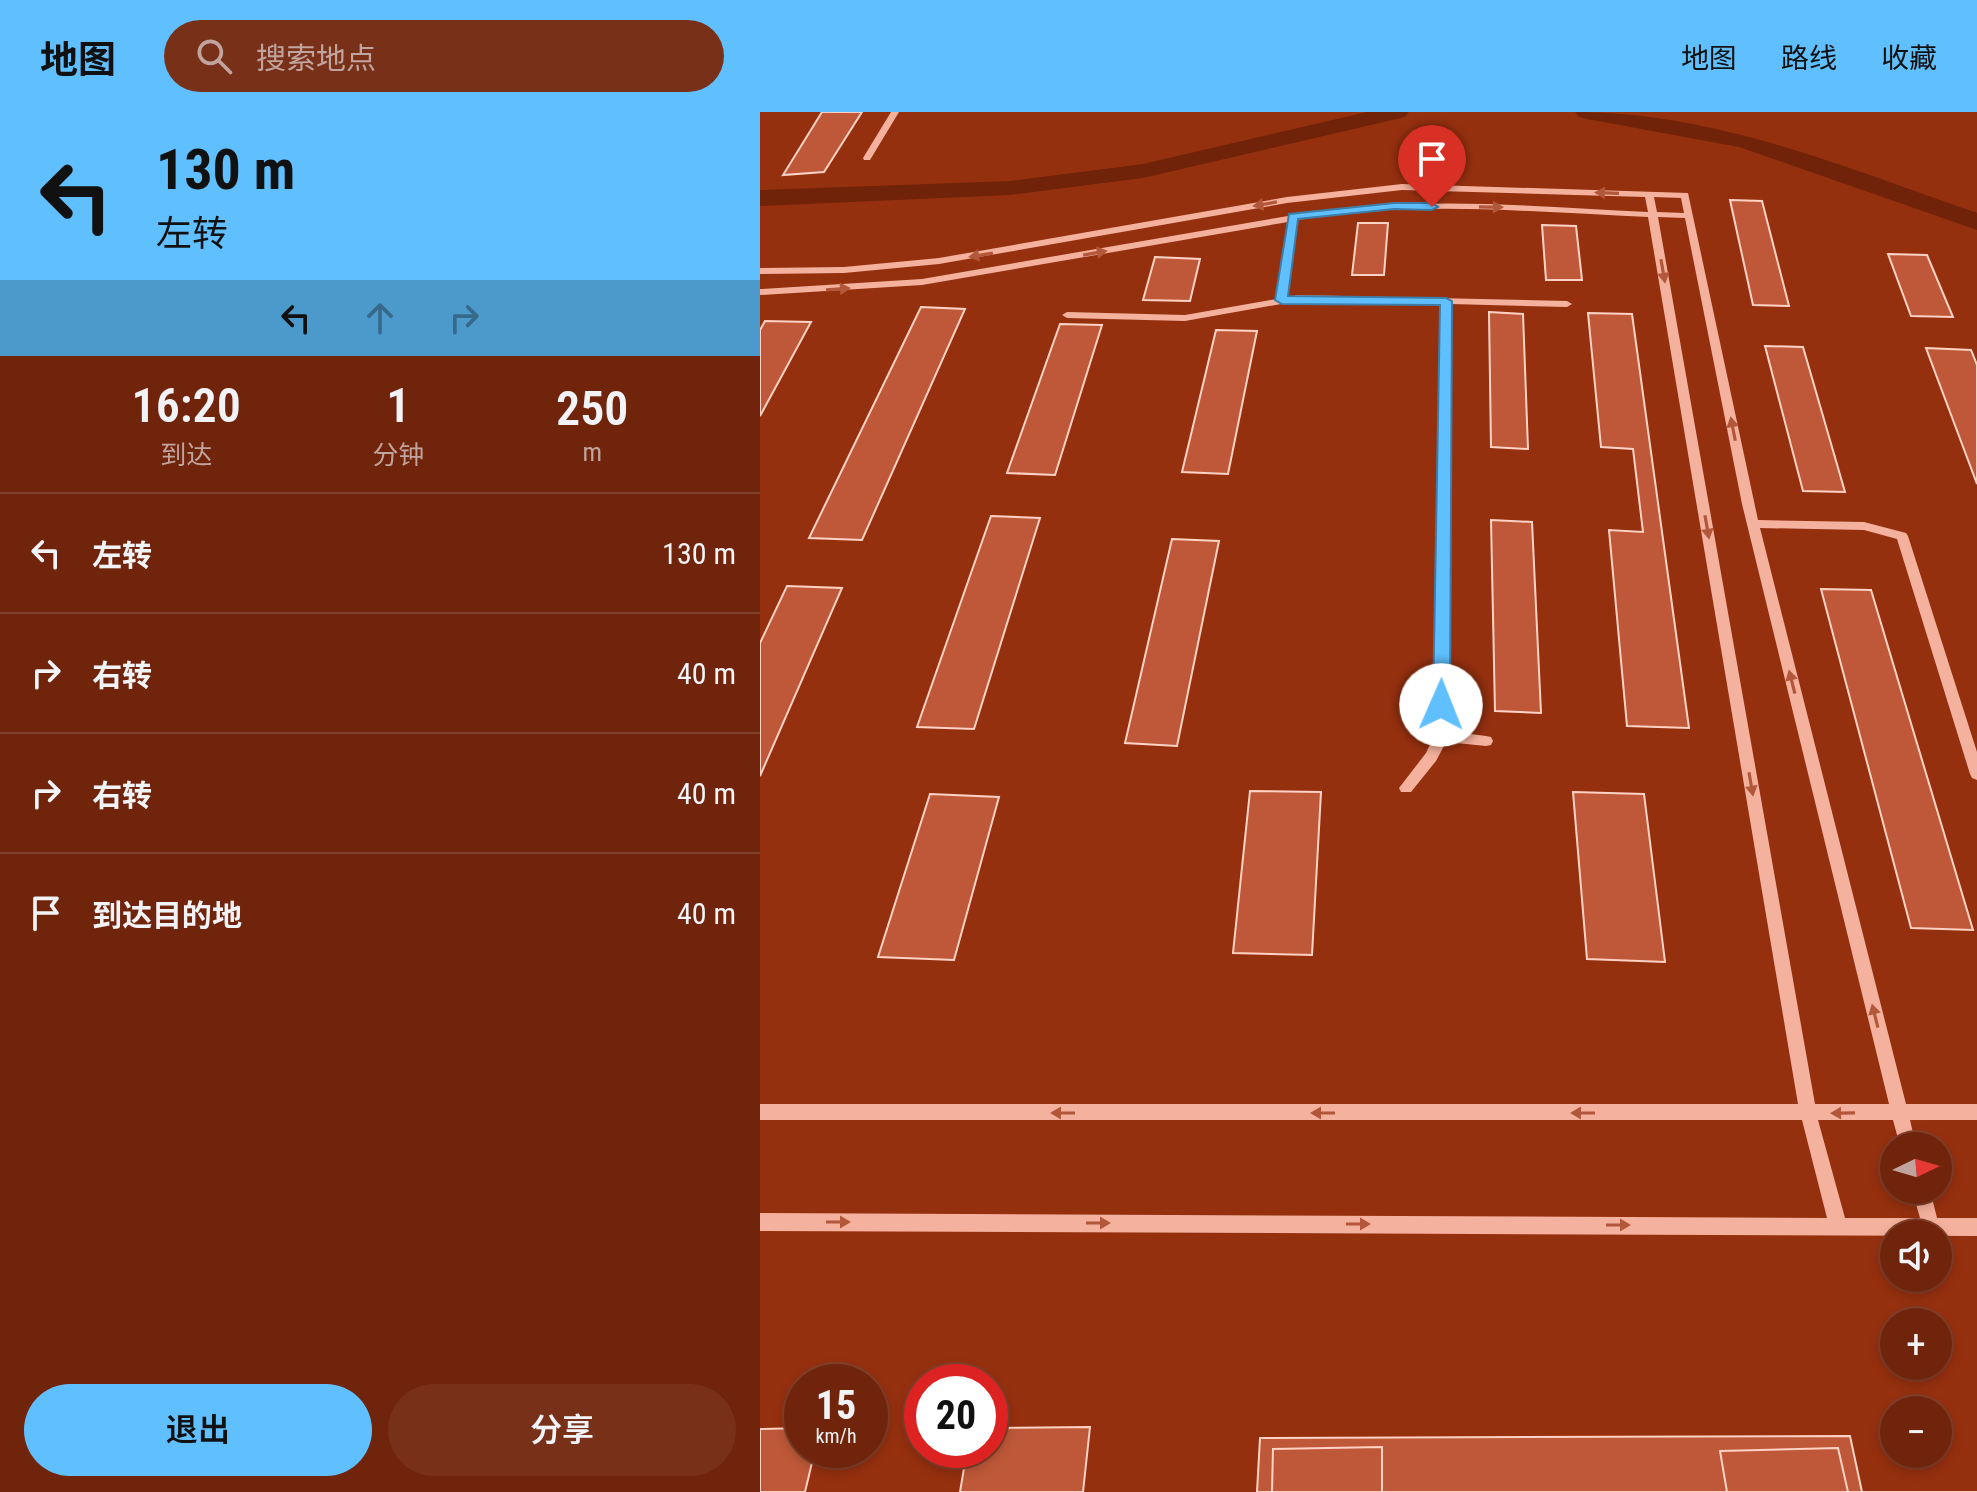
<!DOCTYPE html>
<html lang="zh">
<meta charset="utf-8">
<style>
body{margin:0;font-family:"Roboto Condensed","Noto Sans SC",sans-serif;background:#783019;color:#f1f3f6;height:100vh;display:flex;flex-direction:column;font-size:30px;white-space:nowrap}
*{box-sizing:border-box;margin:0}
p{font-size:26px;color:#c0a49d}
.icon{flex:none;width:44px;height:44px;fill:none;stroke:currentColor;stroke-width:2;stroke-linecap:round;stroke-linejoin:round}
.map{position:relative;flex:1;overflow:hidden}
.details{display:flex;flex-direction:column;background:#70240b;width:760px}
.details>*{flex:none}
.guide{background:#60c0ff;color:#111;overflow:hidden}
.needle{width:52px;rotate:85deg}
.tools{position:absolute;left:1120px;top:1020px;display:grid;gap:16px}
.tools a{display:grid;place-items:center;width:72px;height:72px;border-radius:50%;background:#70240b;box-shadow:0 4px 12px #0003,0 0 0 2px #82412c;font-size:40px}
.speed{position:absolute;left:24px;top:1252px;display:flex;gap:16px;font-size:40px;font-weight:700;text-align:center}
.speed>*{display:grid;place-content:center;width:104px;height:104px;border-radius:50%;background:#70240b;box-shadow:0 4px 12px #0003,0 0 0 2px #82412c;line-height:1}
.speed small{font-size:20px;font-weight:400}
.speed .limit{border:12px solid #d22;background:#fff;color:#111}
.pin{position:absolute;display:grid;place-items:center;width:68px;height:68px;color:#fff;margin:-82px -34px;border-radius:50% 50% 50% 0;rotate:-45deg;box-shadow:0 0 8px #0007}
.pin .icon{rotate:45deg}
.me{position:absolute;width:88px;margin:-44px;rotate:1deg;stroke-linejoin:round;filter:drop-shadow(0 0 6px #0008)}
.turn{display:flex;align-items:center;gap:28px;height:168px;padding:0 24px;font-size:36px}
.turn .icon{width:104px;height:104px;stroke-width:2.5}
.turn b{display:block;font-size:56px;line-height:68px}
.lanes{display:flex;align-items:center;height:76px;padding:0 24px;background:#0003;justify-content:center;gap:40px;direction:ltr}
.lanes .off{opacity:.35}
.eta{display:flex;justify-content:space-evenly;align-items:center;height:136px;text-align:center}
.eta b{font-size:48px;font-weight:600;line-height:56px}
.primary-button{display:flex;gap:16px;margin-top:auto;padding:16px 24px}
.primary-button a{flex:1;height:92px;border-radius:48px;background:#60c0ff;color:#111;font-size:32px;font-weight:600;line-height:92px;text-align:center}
.primary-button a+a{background:#783019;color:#f1f3f6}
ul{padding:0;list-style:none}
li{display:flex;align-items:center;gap:24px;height:120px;padding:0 24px;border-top:2px solid #82412c}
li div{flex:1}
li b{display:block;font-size:30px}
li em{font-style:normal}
header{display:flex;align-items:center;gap:48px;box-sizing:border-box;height:112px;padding:0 40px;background:#60c0ff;color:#111}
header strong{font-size:38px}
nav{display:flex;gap:44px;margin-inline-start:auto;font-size:28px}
.search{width:560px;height:72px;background:#783019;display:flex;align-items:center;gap:20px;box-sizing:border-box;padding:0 28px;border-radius:44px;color:#c0a49d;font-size:30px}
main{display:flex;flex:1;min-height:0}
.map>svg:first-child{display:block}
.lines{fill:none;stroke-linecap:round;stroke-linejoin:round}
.canal{fill:#702309;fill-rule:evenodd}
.building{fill:#be5838;stroke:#fed2c5;stroke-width:2}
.minor{fill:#f4b19d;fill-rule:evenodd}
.oneway{fill:#b2573a}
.route{fill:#60c0ff;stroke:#3e7da6;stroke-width:2}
</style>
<header>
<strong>地图</strong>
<div class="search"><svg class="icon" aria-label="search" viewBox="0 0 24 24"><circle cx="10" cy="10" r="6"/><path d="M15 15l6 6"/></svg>搜索地点</div>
<nav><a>地图</a><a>路线</a><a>收藏</a></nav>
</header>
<main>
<section class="details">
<div class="guide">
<div class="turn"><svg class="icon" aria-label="left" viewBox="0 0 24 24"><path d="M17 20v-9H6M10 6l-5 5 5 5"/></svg><div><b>130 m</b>左转</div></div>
<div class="lanes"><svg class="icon" aria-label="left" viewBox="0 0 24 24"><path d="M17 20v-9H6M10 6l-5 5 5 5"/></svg><svg class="icon off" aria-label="ahead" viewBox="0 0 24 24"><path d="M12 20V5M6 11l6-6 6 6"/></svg><svg class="icon off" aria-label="right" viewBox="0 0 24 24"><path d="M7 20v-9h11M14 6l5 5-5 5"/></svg></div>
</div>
<div class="eta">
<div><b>16:20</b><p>到达</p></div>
<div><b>1</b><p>分钟</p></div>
<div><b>250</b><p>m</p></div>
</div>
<ul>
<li><svg class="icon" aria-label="left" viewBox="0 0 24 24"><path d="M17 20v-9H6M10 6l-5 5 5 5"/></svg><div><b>左转</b></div><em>130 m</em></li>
<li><svg class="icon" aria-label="right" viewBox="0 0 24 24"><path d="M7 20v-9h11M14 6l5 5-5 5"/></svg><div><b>右转</b></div><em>40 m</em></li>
<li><svg class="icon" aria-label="right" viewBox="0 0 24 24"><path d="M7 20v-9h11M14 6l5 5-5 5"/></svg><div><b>右转</b></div><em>40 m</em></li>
<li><svg class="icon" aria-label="arrive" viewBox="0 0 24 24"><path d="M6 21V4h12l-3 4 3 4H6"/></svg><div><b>到达目的地</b></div><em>40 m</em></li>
</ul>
<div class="primary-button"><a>退出</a><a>分享</a></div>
</section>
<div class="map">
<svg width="1217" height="1380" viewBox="0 0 1217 1380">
<rect width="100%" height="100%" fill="#95300f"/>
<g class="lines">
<path class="canal" d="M607,0H649L645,5L383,66L250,83L0,94V78L250,69L383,52Z
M815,0C956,0 1086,56 1217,101V118L979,35L827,7L819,5Z"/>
</g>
<path class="building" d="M62,0H102L64,60L23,63Z
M970,88L1002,89L1029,194L993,193Z
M598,111H628L624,163H592Z
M782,113L816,114L822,168H786Z
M1128,142L1167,143L1193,205L1151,204Z
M395,145L440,147L430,189L383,188Z
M161,195L205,197L102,428L49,426Z
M729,200L763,202L768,337L731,335Z
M828,201L872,202L929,616L867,614L849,418L883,420L873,337L841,335Z
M5,209L51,210L0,304V218Z
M300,212L342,213L295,363L247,361Z
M456,218L497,219L468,362L422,360Z
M1005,234L1043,235L1085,380L1043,379Z
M1166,236L1211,238L1217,253V372Z
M231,404L280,406L214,617L157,615Z
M731,408L772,410L781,601L735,599Z
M412,427L459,429L417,634L365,631Z
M27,474L82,476L0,664V531Z
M1061,477L1111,478L1213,818L1151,816Z
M490,679L561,680L552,843L473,841Z
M813,680L884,682L905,850L827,847Z
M170,682L239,685L194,848L118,845Z
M330,1315L323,1380H200L207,1338H230V1316Z
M42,1316V1338H55L45,1380H0V1317Z
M1090,1324L1102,1380H1217H497L500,1326Z
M622,1335V1380H512L513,1337Z
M1078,1336L1088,1380H967L960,1339Z"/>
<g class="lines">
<path class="minor" d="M131,0H139L110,48H104L103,46Z
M642,72L928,81L998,408L1104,410L1146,421L1148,424L1217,640V668L1212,666L1210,662L1137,427L1104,418L1000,416L1146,992H1217V1008H1150L1156,1034H1140L1133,1008H1058L1085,1106H1160L1152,1078H1170L1177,1106H1217V1124L0,1119V1101L1067,1106L1042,1008H0V992H1038L888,105C772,100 653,88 537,108L527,185L538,183L807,189L812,192L807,195L691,192L688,619L726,624L731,625L733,629L731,633L726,634L686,630L676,649L651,680H641L639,676L666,641L674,624L681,192L538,189L425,209L307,206L302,203L307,200L425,203L517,187L528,110L162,173L0,183V177L162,167L528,104L533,101L537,103C652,83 771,94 888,100L885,85L642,78L527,91L179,152L84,161L0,162V156L84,155L179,146L527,85ZM894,85L921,86L924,101L897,100ZM898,105L925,106L982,392L1129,992H1055Z"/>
</g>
<defs><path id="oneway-solid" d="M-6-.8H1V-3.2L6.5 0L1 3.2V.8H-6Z" transform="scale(2)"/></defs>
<g class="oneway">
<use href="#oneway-solid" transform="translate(847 81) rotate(-178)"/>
<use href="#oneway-solid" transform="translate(505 92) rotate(170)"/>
<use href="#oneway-solid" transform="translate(731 95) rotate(1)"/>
<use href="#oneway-solid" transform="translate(335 141) rotate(-10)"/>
<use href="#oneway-solid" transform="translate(221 143) rotate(171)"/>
<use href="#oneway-solid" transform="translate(903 159) rotate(80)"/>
<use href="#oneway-solid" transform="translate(78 177) rotate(-4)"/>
<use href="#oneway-solid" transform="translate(973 317) rotate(-101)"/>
<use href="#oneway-solid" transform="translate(947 415) rotate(80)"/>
<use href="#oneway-solid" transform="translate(1032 570) rotate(-104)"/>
<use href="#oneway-solid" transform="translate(991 672) rotate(80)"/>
<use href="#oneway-solid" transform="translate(1115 904) rotate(-104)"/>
<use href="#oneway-solid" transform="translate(303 1001) rotate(-180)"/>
<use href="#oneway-solid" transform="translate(563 1001) rotate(-180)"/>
<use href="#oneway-solid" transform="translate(823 1001) rotate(-180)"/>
<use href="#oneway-solid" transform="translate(1083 1001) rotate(179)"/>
<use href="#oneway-solid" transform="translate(78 1110)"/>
<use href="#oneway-solid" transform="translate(338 1111)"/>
<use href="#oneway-solid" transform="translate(598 1112)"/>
<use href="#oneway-solid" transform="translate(858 1113)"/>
</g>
<path class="route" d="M634,91H672L678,95L672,98L634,97L538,107L528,184L686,186L692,189L690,593L681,600L673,593L680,193L522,192L515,188L529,102Z"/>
</svg>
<div class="tools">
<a><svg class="needle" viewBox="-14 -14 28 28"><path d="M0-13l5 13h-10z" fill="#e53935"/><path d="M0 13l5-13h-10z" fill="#c0a49d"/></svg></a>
<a><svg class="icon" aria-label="sound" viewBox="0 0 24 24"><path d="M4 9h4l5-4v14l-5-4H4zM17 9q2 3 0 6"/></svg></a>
<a>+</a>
<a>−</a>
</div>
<div class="speed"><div>15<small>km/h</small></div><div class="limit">20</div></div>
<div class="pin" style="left:672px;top:95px;background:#d93025"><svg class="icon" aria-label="arrive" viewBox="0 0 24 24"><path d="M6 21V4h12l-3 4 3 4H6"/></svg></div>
<svg class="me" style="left:681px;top:593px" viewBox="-20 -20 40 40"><circle r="19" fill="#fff"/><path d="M0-13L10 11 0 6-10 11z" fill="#60c0ff"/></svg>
</div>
</main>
